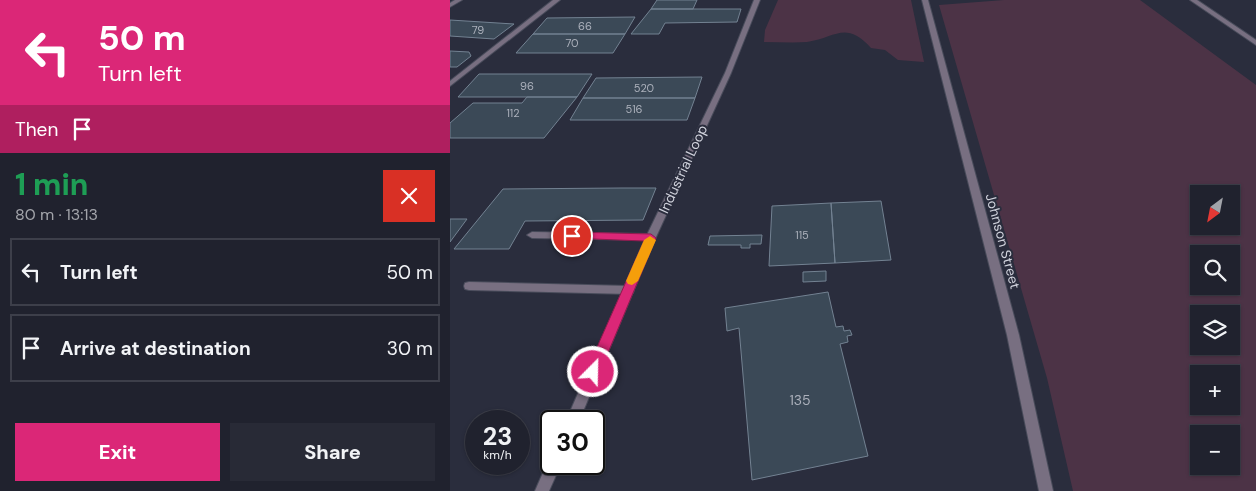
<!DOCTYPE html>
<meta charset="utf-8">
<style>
body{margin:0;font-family:"DM Sans",sans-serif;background:#282a36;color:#f1f3f6;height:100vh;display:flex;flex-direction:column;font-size:19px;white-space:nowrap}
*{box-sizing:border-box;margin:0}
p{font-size:16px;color:#a2a4aa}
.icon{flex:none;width:28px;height:28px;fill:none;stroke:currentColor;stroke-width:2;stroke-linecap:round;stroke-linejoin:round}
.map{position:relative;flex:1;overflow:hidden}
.details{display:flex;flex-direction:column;background:#20222e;width:450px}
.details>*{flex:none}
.top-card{background:#db2777;color:#fff;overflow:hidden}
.needle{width:32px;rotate:212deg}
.tools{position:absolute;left:740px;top:185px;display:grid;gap:10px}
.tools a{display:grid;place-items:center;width:50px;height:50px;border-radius:0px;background:#20222e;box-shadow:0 1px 4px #0004,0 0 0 1px #3d3f4a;font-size:25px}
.speed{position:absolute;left:15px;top:410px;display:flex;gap:10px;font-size:25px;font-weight:700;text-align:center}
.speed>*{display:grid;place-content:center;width:65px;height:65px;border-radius:50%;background:#20222e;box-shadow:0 1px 4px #0004,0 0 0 1px #3d3f4a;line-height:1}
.speed small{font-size:12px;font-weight:400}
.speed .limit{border:2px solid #111;border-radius:8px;background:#fff;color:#111}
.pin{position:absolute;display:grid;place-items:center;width:42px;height:42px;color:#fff;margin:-21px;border:2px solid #fff;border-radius:50%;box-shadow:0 1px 5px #0007}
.me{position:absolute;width:55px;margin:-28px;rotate:23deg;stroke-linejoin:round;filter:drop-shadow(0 0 4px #0008)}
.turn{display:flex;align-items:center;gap:18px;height:105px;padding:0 15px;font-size:22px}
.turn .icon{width:65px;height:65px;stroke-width:2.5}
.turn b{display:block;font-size:35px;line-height:42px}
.then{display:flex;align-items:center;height:48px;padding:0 15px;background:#0003;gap:10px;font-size:19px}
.round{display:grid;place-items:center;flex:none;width:52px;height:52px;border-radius:0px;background:#282a36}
.overview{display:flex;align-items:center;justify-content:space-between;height:85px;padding:0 15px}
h1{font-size:30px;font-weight:800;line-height:38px;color:#1e9e55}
.primary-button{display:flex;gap:10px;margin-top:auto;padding:10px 15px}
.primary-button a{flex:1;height:58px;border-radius:0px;background:#db2777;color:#fff;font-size:20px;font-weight:800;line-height:58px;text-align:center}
.primary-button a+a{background:#282a36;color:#f1f3f6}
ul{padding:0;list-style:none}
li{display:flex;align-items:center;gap:15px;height:68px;margin:0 10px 8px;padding:0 5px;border:2px solid #3d3f4a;border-radius:0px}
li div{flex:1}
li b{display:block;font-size:19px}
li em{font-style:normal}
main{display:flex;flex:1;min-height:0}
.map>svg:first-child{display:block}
.green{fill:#4c3346;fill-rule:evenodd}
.building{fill:#3b4957;stroke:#738292}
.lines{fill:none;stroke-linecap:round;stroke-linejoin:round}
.service-casing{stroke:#484b5a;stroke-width:2}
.minor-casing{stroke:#484b5a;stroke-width:2}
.service{fill:#786f81;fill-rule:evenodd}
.minor{fill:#786f81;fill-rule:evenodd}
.route{fill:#db2777;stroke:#8e194d}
.slow{fill:#f59e0b}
.labels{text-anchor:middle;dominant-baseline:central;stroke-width:4;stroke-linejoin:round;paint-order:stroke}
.number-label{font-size:11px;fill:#abb0bb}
.street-label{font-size:14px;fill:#d0d2dc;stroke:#2a2d3d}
.near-number-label{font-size:14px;fill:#abb0bb}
</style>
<main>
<section class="details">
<div class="top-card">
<div class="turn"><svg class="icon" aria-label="left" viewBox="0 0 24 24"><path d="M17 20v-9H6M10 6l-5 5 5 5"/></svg><div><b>50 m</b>Turn left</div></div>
<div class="then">Then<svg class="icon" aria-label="arrive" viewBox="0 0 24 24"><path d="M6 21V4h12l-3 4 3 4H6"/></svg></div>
</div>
<div class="overview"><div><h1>1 min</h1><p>80 m · 13:13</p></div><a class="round" style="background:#d93025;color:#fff"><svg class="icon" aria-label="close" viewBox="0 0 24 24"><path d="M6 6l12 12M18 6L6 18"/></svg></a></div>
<ul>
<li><svg class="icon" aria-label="left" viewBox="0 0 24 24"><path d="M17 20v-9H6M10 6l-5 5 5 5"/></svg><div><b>Turn left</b></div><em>50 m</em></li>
<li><svg class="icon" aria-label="arrive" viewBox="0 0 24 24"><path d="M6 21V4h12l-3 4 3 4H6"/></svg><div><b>Arrive at destination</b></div><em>30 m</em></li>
</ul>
<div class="primary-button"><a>Exit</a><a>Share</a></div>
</section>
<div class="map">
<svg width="806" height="491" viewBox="0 0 806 491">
<rect width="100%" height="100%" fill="#2a2d3d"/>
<path class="green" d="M328,0H461L474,62L448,60L435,50L421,48C395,20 386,38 357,42C343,43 328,42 314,42L315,30Z
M554,0H690L806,85V491H623L597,378L489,5ZM749,194H781V226H749ZM749,254H781V286H749ZM749,314H781V346H749ZM749,374H781V406H749ZM749,434H781V466H749Z"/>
<path class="building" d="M207,0H247L243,9H201Z
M201,9H291L287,22L215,23L209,34H181Z
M185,17L175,34H83L97,18Z
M0,20L64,24L44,39L0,36Z
M83,34H175L163,53H66Z
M0,51L19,52L21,56L7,67H0Z
M29,74H142L127,97H8Z
M252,77L245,98H133L146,78Z
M77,97H127L94,138H0V123L23,103H72Z
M133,98H245L237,120H120Z
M171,188H206L193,220L75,221L59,249H4L53,189Z
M431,201L441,260L385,263L381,203Z
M381,203L385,263L319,266L322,206Z
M0,219H17L0,242Z
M312,235L311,244H300V248H291V245H258L260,236Z
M376,271V281L353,282V272Z
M378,292L386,327L393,326L394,331L400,330L402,335L397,336L398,342L390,344L418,456L302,480L289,328L277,331L275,308Z"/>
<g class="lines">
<g class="service-casing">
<path id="service" d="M5,0H12L0,7V3Z
M740,0H747L806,40V45Z
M82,232L201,234L206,237L201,240L82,238L77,235Z
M19,282L179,286L183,287L184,290L183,293L179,294L19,290L15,289L14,286L15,283Z"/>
</g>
<g class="minor-casing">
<path id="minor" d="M103,0H110L0,86V81Z
M304,0H310L281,73L206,237L129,421H116L196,237L275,73Z
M472,0H478L569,335L603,491H589L557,335Z
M101,458V464H111L99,491H85L99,459Z"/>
</g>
<use href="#service" class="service"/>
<use href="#minor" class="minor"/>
</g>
<path class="route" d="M122,232L201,234L206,238L150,372L148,376L143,378L138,376L136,372L194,241L118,238L116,236L118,233Z"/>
<path class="slow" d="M200,236L206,240L188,281L182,285L178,284L176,281L194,240Z"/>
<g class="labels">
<g class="number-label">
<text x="135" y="26">66</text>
<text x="28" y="30">79</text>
<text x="122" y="43">70</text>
<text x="77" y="86">96</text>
<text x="194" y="88">520</text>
<text x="184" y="109">516</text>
<text x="63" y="113">112</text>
<text x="352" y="235">115</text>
</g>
<g class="street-label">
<text transform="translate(233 169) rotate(-65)">Industrial Loop</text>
<text transform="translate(553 241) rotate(75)">Johnson Street</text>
</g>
<g class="near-number-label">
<text x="350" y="400">135</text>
</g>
</g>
</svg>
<div class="tools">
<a><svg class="needle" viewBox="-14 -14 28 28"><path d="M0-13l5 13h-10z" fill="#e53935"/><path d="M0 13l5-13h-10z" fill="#a2a4aa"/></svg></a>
<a><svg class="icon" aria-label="search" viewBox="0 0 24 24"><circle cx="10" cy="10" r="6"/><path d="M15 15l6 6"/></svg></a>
<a><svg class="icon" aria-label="layers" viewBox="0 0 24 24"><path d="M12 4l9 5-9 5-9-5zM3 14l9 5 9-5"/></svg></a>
<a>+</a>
<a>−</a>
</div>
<div class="speed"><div>23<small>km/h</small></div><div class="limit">30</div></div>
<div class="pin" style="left:122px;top:236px;background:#d93025"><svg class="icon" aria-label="arrive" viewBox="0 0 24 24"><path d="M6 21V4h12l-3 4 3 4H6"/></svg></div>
<svg class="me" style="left:143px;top:372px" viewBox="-20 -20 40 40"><circle r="17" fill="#db2777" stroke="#fff" stroke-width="3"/><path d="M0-11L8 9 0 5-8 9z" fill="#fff"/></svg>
</div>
</main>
